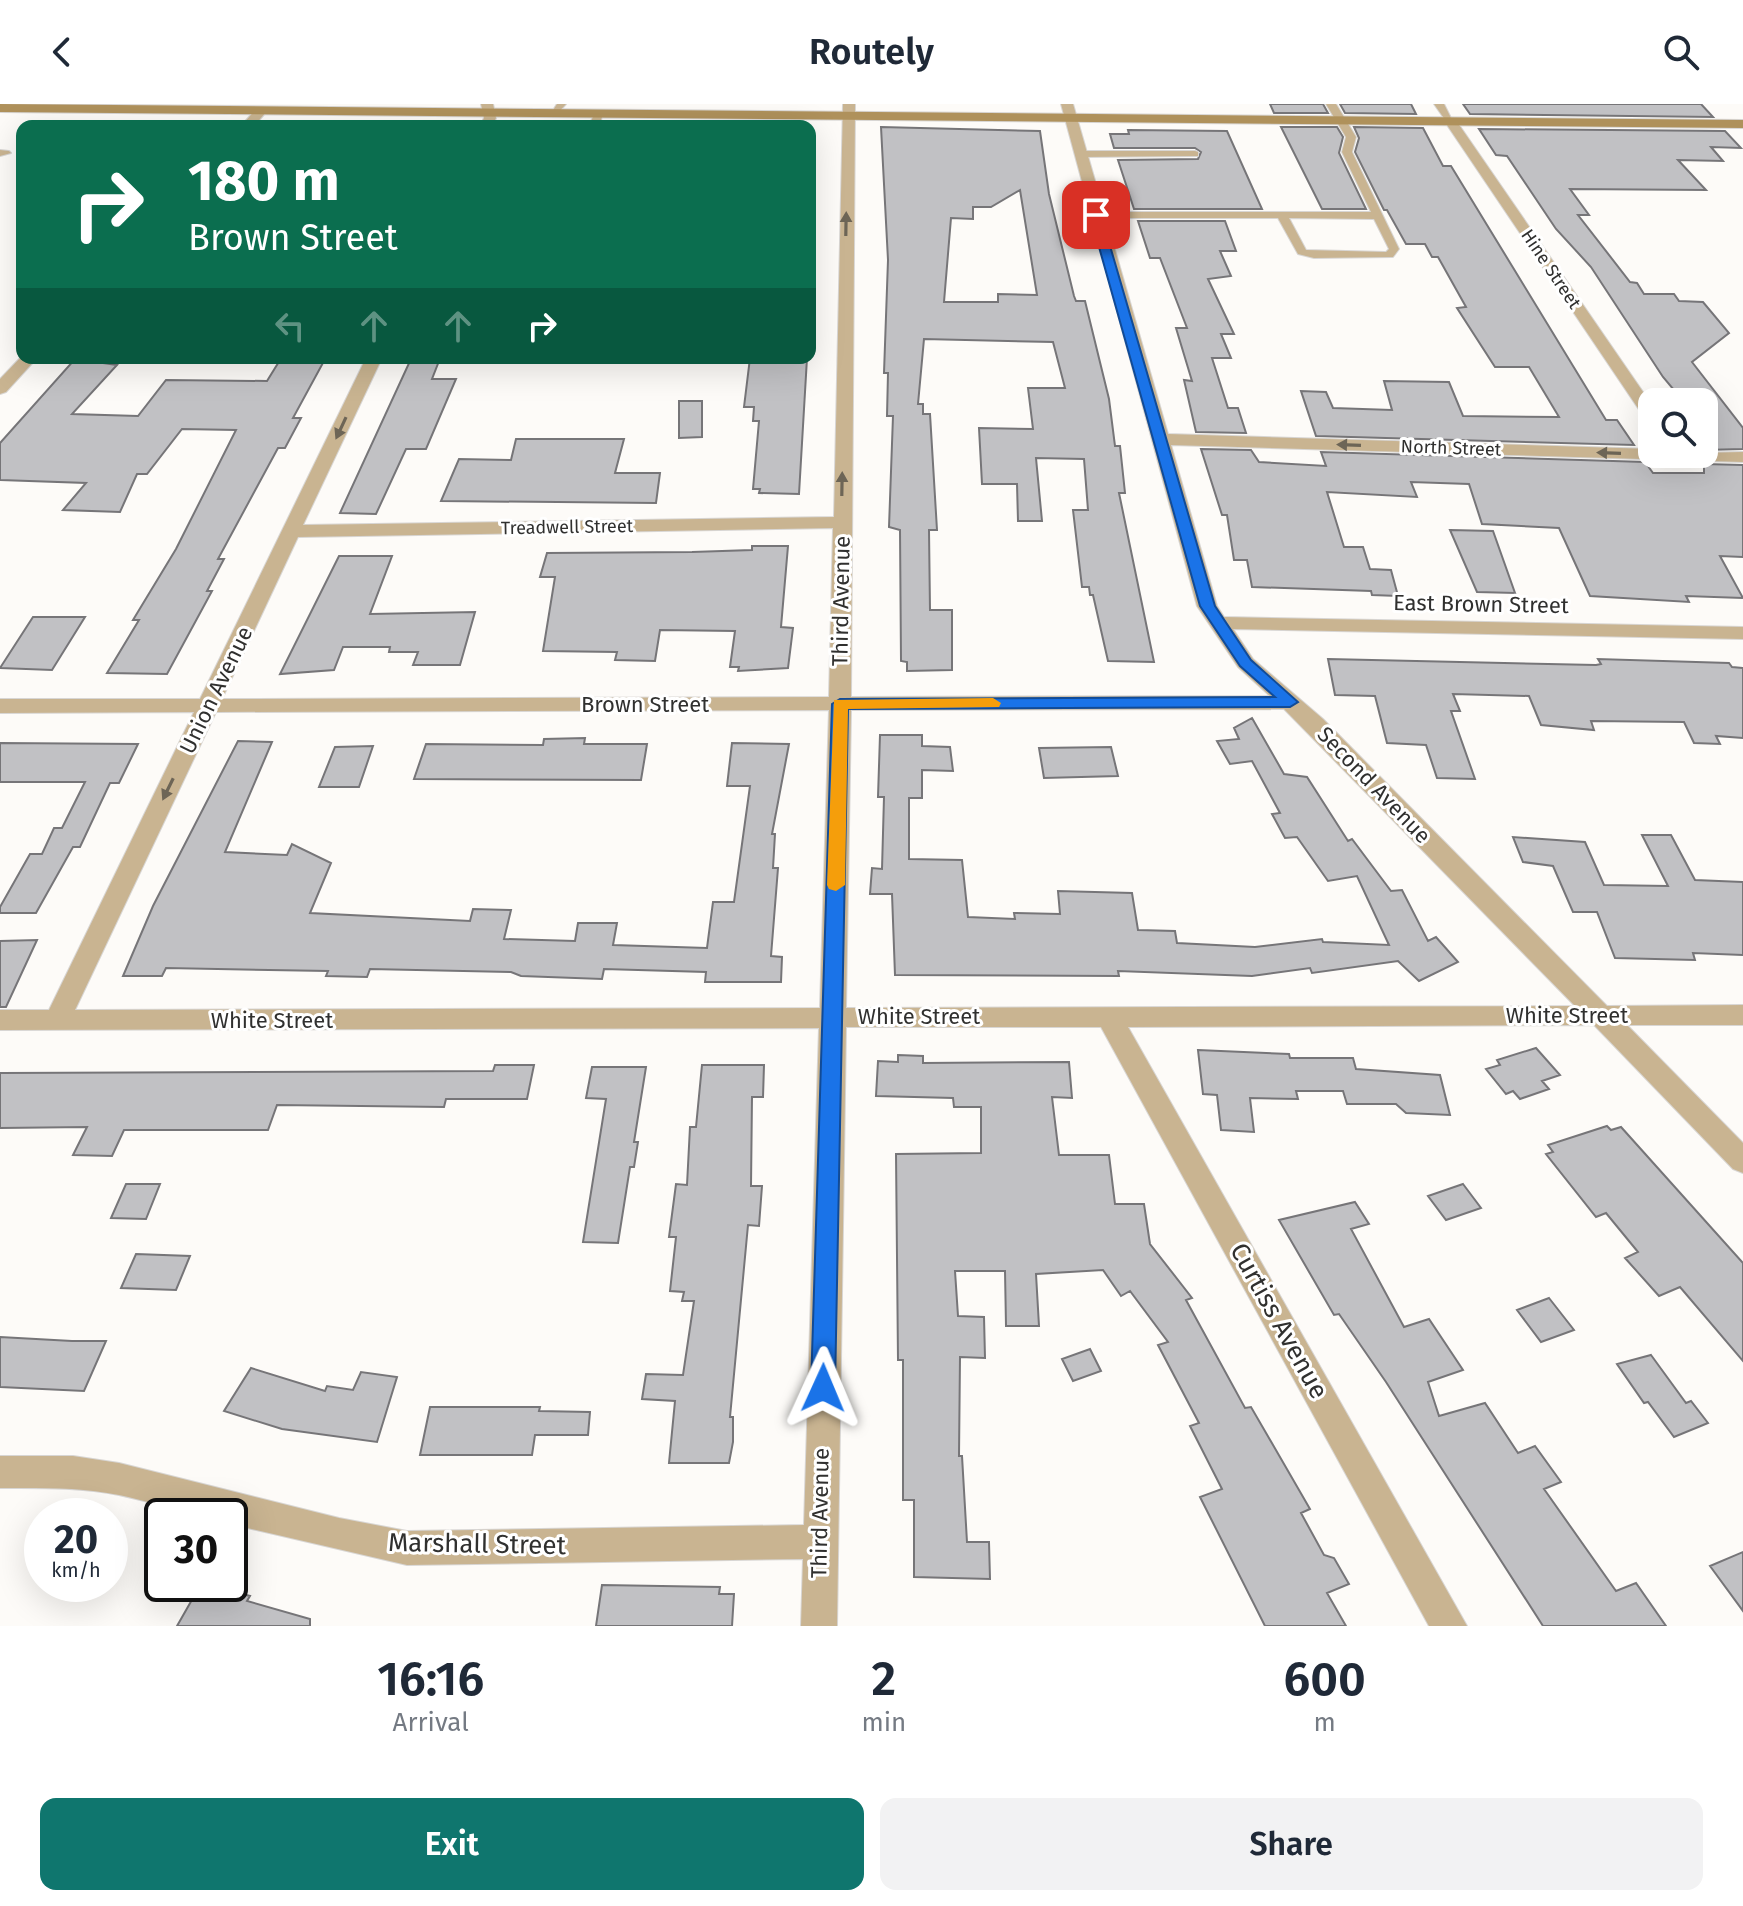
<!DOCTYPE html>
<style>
body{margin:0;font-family:"Fira Sans",sans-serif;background:#f2f2f3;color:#1f2937;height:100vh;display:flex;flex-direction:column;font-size:30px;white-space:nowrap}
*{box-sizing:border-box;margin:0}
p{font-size:26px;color:#747a83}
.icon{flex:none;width:44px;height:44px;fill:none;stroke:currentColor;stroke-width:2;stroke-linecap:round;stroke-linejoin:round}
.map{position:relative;height:1522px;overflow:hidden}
.panel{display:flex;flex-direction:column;background:#fff;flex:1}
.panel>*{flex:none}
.hud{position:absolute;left:16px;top:16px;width:800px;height:244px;border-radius:16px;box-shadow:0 8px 32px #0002;background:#0b6e4f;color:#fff;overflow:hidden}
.fabs{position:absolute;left:1638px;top:284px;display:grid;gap:16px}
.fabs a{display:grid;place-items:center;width:80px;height:80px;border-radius:16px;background:#fff;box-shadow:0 8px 32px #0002;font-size:40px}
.speed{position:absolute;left:24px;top:1394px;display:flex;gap:16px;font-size:40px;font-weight:700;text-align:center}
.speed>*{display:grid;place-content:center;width:104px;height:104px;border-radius:50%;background:#fff;box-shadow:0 8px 32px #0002;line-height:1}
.speed small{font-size:20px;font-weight:400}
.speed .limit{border:4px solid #111;border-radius:12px;background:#fff;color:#111}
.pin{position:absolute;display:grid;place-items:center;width:68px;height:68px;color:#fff;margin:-34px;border-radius:16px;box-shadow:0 4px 12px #0006}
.me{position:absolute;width:88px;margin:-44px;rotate:1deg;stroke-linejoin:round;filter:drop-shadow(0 0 6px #0008)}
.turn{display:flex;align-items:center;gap:28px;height:168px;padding:0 40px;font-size:36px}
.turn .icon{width:104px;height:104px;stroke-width:2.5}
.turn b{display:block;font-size:56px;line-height:68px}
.lanes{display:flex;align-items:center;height:76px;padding:0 40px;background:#0003;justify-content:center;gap:40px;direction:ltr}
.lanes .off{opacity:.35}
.eta{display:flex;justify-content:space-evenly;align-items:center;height:136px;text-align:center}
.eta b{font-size:48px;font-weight:600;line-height:56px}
.primary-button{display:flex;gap:16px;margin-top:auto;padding:16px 40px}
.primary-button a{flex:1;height:92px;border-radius:16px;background:#0f766e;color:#fff;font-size:32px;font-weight:600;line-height:92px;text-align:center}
.primary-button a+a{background:#f2f2f3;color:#1f2937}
header{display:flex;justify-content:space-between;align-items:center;height:104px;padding:0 40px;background:#fff;font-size:36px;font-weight:600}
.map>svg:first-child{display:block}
.building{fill:#c1c1c4;stroke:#767578;stroke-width:2;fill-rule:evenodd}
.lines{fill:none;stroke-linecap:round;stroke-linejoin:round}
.lane-casing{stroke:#d8d6d4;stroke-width:2}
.street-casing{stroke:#d8d6d4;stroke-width:2}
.secondary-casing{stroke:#d8d6d4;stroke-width:2}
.lane{fill:#c9b491;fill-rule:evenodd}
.street{fill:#c9b491;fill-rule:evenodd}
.secondary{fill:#af915b;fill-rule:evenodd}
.oneway{fill:#6d6556}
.route{fill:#1a73e8;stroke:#114b97;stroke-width:2}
.slow{fill:#f59e0b}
.labels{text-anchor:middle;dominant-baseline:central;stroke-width:6;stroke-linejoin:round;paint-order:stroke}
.far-street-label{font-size:18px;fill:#30302f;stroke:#fff}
.street-label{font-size:22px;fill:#30302f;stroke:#fff}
.near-street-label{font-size:26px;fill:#30302f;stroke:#fff}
</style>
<header><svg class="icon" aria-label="back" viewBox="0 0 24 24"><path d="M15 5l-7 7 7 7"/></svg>Routely<svg class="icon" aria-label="search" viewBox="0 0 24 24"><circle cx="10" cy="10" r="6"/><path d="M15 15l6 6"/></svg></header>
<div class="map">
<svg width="1743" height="1522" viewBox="0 0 1743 1522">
<rect width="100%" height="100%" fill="#fdfbf8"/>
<path class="building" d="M1270,0H1323L1328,9H1274Z
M1340,0H1411L1416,10L1345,9Z
M1463,0H1701L1713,13L1470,10Z
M881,23L1040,27L1049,90L1074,192L1076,197H1085L1109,295L1115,342H1120L1125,389H1119L1154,558L1108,557L1093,491H1090L1089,483H1082L1073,406H1088L1084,355L1036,354L1042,417H1018L1017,380H982L979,324L1033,325L1028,284H1065L1053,238L924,235L918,300H923V310H930L937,426H929L930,506H952V566L907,567V558L901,557L900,426L889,423L893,312H887L888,269H884L888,156ZM1020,86L1037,191L998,190V198H944L951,114L973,115V103H991Z
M1281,23H1337L1343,33L1339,49L1366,105H1322Z
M1354,23L1423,24L1443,62H1451L1606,316H1617L1634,341L1316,332L1301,287L1326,288L1333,304L1392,306L1384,277L1449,278L1463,312L1559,313L1529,263H1495L1457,204L1466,203L1438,153H1432L1425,140H1406L1387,106H1384L1355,48L1359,34Z
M1479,25L1725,27L1741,44L1711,43L1723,57L1678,56L1706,86L1570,85L1589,111H1578L1630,178L1637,179L1644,190H1674L1679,197L1703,198L1729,229L1692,258L1743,324V345L1704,346V298H1684L1663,273L1591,163L1556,125L1507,52L1496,51Z
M1128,26L1227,27L1262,105H1134L1118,56L1198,55L1201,48L1195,44H1114L1110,30H1129Z
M1138,117H1225L1236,147H1220L1231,172L1208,175L1234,230H1221L1231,254H1212L1228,304H1238L1246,329L1196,328L1184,276L1192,277L1176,224H1187L1160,154H1150Z
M750,254H807L799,390L759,389L760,385H753L759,317H753L754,303H744Z
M75,255L117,261L72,310L138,312L166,276L267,277L280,256L324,257L293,314H301L285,344H278L218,455H224L207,487H212L167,570L107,569L139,516H133L176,445L236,326L182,325L147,370H137L120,408L63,406L86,379L0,376V339Z
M410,257H439L432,275H456L426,345H406L376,410L340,409Z
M679,297H702V333L679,334Z
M516,335H624L615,369H660L656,399L441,397L459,355L511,356Z
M1201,345L1251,346L1259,358L1326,362L1321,348L1645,358L1653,369H1704V360L1743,361V453L1720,452L1743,494L1686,492L1689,498L1590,492L1559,424L1482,420L1469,380L1411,378L1417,393L1327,388L1344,443H1363L1370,465L1391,466L1398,492L1372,491L1371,487L1252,483L1247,456H1234L1227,411H1222Z
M1450,426L1493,427L1515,489L1477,488Z
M752,442H788L781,523L793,524L788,564L738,567L739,563H730L735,527L660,526L655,557L615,556L617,548L543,547L555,473H540L547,449L692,448L752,446Z
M339,452H392L370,510L475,508L460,561H413L418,548H389L390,543H343L334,566L280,570Z
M33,513H85L52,566L0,564Z
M1328,555L1596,561L1601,560L1598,555L1729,559L1732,563L1743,564V634L1716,632L1720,640L1694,639L1684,618L1591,617L1594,626L1541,621L1529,592L1453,590L1460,607H1451L1475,675L1437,674L1426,641L1387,639L1375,592L1335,591Z
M1252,614L1284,670L1307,673L1348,737L1352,735L1391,787L1402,786L1428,837L1436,833L1458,858L1419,877L1398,857L1312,869L1310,864L1252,872L1118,867L1119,872L895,871L892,790H870L872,764L882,765L884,693H878L880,631H922V642L950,643L953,667L922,666V694H909V755L962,756L968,813L1015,815L1014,809L1060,810L1058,787L1132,789L1138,826L1175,827L1177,839L1255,843L1322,835L1323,838L1389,841L1357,772L1328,777L1297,733L1285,734L1272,710L1280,709L1252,657L1230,660L1217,637L1239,635L1234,624Z
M585,634L584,640H647L641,676L414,675L426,640L543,641L544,635Z
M238,637L272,638L225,748L287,751L292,740L331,759L310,809L470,817L473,805L511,806L504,835L575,837L578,819H617L613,841L707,844L713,798H734L750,682H727L732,639L789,640L772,730H775L773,764H778L771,852L782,853L781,878H705L706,868L604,865L602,875L521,872L511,868L370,865L367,873L326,872L328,867L166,864L162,872H123L153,802Z
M0,639L138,640L119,679H110L80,743H73L36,809H0V803L30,750H42L54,724H62L85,678H0Z
M373,642L359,683H319L335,643Z
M1111,643L1118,672L1044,674L1039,644Z
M1642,731H1671L1695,776L1743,778V851L1693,849L1695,856L1615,854L1597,808H1573L1553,762L1523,758L1513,733L1585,738L1604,781L1668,782Z
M37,836L6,903H0V837Z
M1536,944L1560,971L1542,977L1549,985L1520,995L1513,987L1506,990L1486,965L1500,961L1497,956Z
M1198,946L1289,950L1290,954H1353L1356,965L1440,971L1450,1011L1406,1009L1396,1000H1347L1343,987H1296L1298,995L1250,994L1254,1028L1221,1026L1217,991L1203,990Z
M898,951L923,952V959L1069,958L1072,994L1052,993L1059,1051H1109L1115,1100H1144L1150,1140L1192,1194L1186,1196L1245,1304L1251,1303L1310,1405L1301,1409L1324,1451L1334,1454L1349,1480L1327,1489L1346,1522H1265L1200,1393L1222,1385L1190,1322L1199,1319L1158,1241L1168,1238L1130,1187L1121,1192L1103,1166L1036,1170L1039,1222H1006L1005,1167H955L958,1212L984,1213L985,1254L960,1253L959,1352H962L967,1438H989L990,1475L914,1473V1396H903V1256H898L896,1050L981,1049V1003H954L953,994L876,992L878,957L898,958Z
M495,961H534L527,995H446L444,1003L277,1001L268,1026H124L112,1052L73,1051L87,1023L0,1024V969L493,967Z
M702,961H764L763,993H752L751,1082H762L759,1122L748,1121L730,1313H733V1338L729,1359H669L675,1297L642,1295L646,1270L683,1271L694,1197H682L684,1188L670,1187L676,1133H669L676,1080L687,1081L690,1023H696Z
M592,963H646L634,1038H638L634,1063H630L618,1139L583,1138L606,995L586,994Z
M1607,1022L1611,1026L1621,1023L1743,1159V1257L1680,1183L1659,1192L1625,1154L1638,1148L1606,1109L1596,1113L1546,1050L1553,1048L1548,1041Z
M126,1080H160L146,1115L111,1114Z
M1463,1080L1481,1104L1446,1116L1428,1092Z
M1355,1098L1369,1120L1351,1125L1404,1223L1429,1215L1463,1266L1428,1278L1439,1312L1485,1299L1518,1349L1535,1342L1561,1378L1544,1385L1616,1487L1636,1479L1666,1522H1543L1386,1278L1339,1210L1334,1211L1279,1116Z
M136,1150L190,1152L176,1186L121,1184Z
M1549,1194L1574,1226L1541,1238L1517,1206Z
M0,1233L72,1237H106L84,1287L0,1283Z
M1090,1245L1101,1267L1073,1277L1062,1255Z
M1651,1251L1686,1299L1691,1297L1708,1319L1674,1333L1648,1298L1644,1299L1617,1260Z
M251,1264L325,1287L327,1282L353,1286L361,1268L397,1273L377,1338L282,1325L224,1307Z
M430,1303H540L539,1307L590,1308L588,1331H535L532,1351H420Z
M1743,1448V1507L1710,1462Z
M201,1480L250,1492L247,1497L310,1515V1522H177Z
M602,1481L720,1483L719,1490H734L732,1522H596Z"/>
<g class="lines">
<g class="lane-casing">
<path id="lane" d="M557,0H566L556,11H550Z
M1326,0H1336L1356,33L1352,48L1399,145L1393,153L1314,154L1298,150L1278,114H1096L1091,111L1096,108H1371L1342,48L1346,33ZM1289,114L1374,115L1389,145L1386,148L1306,146Z
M1434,0H1444L1454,20H1448Z
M595,8L603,10L599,22H589Z
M0,46L9,47L11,49L0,52Z
M1195,47L1198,48V52L1081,53L1076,50L1081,47Z"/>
</g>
<g class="street-casing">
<path id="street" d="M481,0H493L496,14L492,22H480L484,14Z
M843,0H855L851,593L1270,592L1238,563L1197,502L1061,0H1073L1168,330L1652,345V350L1743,348V358L1171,341L1217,502L1224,513L1743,523V535L1233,525L1253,555L1323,615L1607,902L1743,901V921H1627L1743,1039V1069L1733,1065L1594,921L1128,923L1467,1522H1429L1101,923H846L837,1522H801L803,1455L407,1461L230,1420V1412C191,1412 157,1399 119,1391C80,1383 40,1384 0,1384V1352H73L119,1359L339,1414L407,1427L804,1421L819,924L0,926V906H49L194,608L0,609V595H200L366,254H382L303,421L834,413ZM833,424L829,593L222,595L298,433ZM1284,605L1575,902L846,904L851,606ZM829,606L820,904L75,906L216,608Z
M257,4L267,7L254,22H241Z
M1447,15H1455L1652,301V318L1644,313L1445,18Z
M22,252L37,254L6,288L0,290V275Z"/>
</g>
<g class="secondary-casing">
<path id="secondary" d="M0,0L1743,16V24L0,8Z"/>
</g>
<use href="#lane" class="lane"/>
<use href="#street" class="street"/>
<use href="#secondary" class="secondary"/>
</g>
<defs><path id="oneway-solid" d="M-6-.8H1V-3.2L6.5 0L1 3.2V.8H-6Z" transform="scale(2)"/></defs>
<g class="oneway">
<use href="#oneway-solid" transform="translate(846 120) rotate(-89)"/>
<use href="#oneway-solid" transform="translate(341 324) rotate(115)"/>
<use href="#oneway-solid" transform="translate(1349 341) rotate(-178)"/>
<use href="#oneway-solid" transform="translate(1609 349) rotate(-178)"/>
<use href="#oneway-solid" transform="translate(842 380) rotate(-89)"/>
<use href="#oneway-solid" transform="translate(168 685) rotate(116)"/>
</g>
<path class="route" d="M1096,108L1101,111L1215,502L1251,556L1298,598L1290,603L848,605L835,1284L832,1292L823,1295L815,1292L811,1284L832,600L840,595L1275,593L1240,562L1200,502L1090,111Z"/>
<path class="slow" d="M993,594L1001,599L999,603L848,605L845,781L836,787L829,785L827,781L834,596Z"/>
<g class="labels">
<g class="far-street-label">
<text transform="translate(1551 165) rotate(56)">Hine Street</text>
<text transform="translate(1451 344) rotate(2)">North Street</text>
<text transform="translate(567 423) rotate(-1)">Treadwell Street</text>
</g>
<g class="street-label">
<text transform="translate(841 497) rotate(-89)">Third Avenue</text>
<text transform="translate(1481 500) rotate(1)">East Brown Street</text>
<text transform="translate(216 586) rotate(-64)">Union Avenue</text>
<text x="645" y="600">Brown Street</text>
<text transform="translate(1374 681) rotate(46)">Second Avenue</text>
<text x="1567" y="911">White Street</text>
<text x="919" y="912">White Street</text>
<text x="272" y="916">White Street</text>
<text transform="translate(820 1409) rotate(-89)">Third Avenue</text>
</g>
<g class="near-street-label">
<text transform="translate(1279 1217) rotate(61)">Curtiss Avenue</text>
<text transform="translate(477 1440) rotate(1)">Marshall Street</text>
</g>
</g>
</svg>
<div class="fabs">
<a><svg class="icon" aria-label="search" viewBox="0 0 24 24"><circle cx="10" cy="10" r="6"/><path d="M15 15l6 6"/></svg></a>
</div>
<div class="speed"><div>20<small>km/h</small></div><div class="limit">30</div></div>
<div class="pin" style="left:1096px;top:111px;background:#d93025"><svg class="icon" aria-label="arrive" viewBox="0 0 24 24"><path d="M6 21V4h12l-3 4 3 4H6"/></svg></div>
<svg class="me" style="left:823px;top:1284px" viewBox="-20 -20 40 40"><path d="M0-17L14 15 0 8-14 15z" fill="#1a73e8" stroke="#fff" stroke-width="4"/></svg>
<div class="hud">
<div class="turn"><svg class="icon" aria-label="right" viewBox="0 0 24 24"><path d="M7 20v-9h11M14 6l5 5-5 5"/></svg><div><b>180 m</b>Brown Street</div></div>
<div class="lanes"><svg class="icon off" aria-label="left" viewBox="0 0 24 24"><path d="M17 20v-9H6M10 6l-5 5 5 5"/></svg><svg class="icon off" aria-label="ahead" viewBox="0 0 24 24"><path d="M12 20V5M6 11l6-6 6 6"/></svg><svg class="icon off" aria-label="ahead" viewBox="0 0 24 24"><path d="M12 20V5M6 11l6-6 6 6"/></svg><svg class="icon" aria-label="right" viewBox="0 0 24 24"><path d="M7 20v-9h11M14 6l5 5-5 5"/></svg></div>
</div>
</div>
<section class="panel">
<div class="eta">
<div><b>16:16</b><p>Arrival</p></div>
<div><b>2</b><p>min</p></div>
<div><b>600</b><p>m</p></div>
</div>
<div class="primary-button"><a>Exit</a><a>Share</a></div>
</section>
